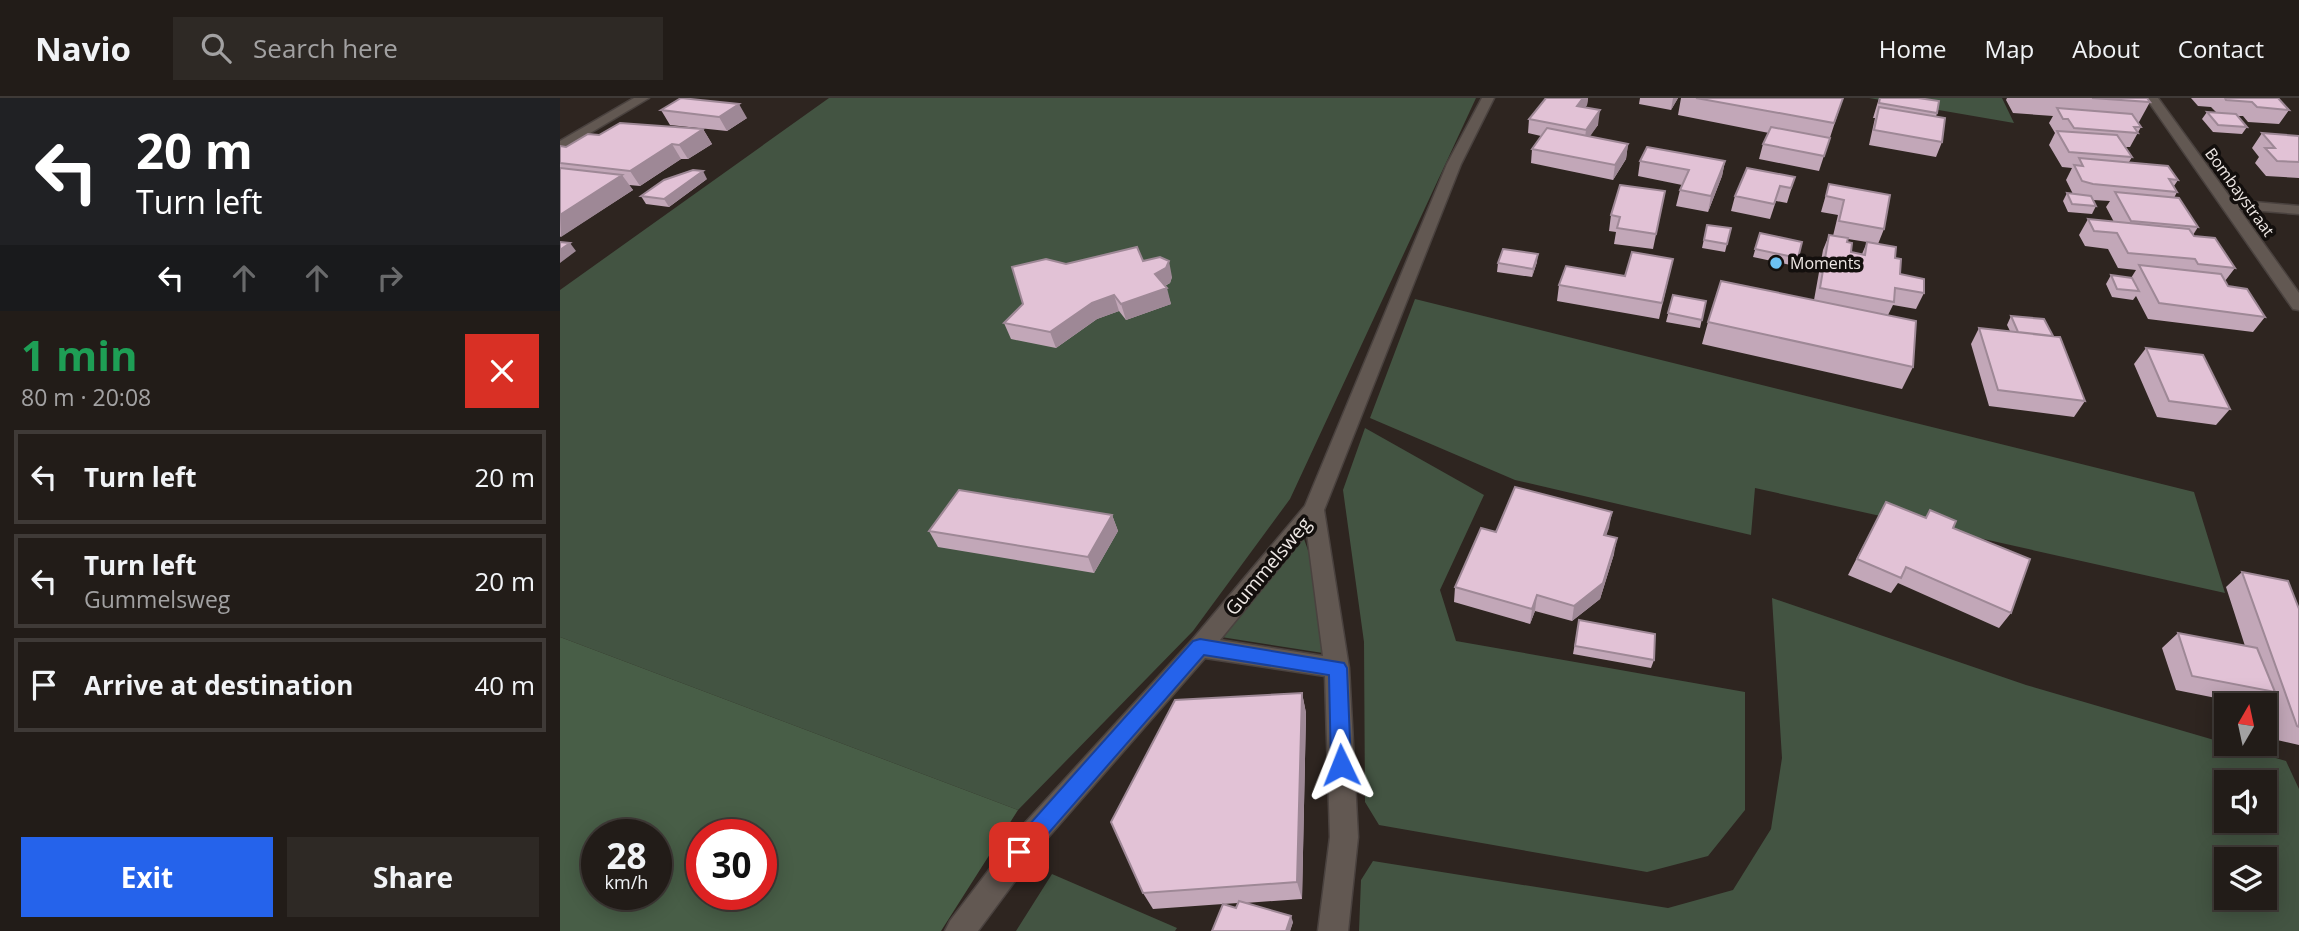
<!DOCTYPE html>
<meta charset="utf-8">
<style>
body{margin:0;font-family:"Open Sans",sans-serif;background:#2e2925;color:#f1f3f6;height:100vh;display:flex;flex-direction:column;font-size:26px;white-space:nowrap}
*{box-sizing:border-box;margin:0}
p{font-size:23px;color:#a2a1a2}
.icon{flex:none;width:38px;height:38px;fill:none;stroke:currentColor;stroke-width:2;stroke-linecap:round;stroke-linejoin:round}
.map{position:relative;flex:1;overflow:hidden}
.details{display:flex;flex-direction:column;background:#221c18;width:560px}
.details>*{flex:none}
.top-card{background:#202124;color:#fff;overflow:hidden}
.needle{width:46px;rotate:9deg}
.fabs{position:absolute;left:1654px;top:595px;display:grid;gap:14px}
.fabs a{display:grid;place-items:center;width:63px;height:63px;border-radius:0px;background:#221c18;box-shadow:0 4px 18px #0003,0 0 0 2px #3f3a37;font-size:35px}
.speed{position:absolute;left:21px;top:721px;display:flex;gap:14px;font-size:35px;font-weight:700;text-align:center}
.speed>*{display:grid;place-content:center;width:91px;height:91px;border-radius:50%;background:#221c18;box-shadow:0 4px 18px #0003,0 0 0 2px #3f3a37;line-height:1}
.speed small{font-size:18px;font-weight:400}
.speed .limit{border:10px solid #d22;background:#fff;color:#111}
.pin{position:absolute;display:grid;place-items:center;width:60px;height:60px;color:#fff;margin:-30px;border-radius:14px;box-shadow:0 4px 10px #0006}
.me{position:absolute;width:77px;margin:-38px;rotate:358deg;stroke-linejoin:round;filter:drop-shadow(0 0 5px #0008)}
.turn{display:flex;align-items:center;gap:24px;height:147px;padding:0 21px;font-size:32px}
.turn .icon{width:91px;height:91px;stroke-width:2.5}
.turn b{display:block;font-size:49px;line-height:60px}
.lanes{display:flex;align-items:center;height:66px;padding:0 21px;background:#0003;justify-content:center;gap:35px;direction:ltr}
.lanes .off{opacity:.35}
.round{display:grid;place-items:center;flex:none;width:74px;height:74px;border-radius:0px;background:#2e2925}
.head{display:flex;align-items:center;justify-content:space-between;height:119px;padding:0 21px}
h1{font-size:42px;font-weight:700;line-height:52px;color:#1e9e55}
.button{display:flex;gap:14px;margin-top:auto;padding:14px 21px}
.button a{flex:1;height:80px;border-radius:0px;background:#2563eb;color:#fff;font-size:28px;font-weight:700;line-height:80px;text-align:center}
.button a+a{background:#2e2925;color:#f1f3f6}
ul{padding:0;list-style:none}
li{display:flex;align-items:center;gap:21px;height:94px;margin:0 14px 10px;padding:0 7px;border:4px solid #3f3a37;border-radius:0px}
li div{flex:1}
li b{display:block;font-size:26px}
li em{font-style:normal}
header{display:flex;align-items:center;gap:42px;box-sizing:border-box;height:98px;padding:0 35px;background:#221c18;border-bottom:2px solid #3f3a37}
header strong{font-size:33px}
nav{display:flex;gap:38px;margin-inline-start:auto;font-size:24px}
.search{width:490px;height:63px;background:#2e2925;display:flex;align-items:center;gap:18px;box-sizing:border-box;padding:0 24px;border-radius:0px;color:#a2a1a2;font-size:26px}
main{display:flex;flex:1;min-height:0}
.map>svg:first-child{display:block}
.green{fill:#435442;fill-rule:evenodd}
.forest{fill:#485e47;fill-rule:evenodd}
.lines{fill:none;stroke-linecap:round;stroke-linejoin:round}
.minor-casing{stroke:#4a423f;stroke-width:3}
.minor{fill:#625852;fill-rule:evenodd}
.wall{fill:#c2a7b8;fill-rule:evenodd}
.shaded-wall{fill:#9e8896}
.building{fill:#e2c2d6;stroke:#9e8896;stroke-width:2}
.route{fill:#2563eb;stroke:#184099;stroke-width:2}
.poi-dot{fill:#6dc2f3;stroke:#130f0d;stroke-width:2.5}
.labels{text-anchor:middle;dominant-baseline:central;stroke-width:7;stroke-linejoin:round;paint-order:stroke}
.far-street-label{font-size:16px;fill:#eee8e5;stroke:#130f0d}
.far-poi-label{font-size:16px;fill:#eee8e5;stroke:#130f0d;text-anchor:start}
.street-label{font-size:19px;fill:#eee8e5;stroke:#130f0d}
</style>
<header>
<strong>Navio</strong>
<div class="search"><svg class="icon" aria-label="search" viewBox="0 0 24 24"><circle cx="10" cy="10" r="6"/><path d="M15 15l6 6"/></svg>Search here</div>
<nav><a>Home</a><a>Map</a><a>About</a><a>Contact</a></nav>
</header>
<main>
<section class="details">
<div class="top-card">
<div class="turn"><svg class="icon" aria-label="left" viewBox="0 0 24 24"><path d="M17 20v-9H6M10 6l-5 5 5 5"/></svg><div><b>20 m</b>Turn left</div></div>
<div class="lanes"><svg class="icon" aria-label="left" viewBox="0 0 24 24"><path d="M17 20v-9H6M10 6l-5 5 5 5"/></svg><svg class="icon off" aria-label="ahead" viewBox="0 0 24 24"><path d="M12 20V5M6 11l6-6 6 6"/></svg><svg class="icon off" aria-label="ahead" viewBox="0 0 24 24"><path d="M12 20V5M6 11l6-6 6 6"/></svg><svg class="icon off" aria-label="right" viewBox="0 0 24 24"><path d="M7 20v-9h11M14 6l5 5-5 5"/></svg></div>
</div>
<div class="head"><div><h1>1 min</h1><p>80 m · 20:08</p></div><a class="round" style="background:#d93025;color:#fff"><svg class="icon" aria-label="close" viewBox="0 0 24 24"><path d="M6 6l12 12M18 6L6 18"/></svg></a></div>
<ul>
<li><svg class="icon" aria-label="left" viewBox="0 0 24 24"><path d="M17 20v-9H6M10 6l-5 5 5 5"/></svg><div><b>Turn left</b></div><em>20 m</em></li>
<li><svg class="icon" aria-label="left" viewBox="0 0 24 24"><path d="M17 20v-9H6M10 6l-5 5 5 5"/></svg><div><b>Turn left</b><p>Gummelsweg</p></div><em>20 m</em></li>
<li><svg class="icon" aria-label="arrive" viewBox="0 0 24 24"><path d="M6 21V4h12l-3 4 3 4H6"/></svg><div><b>Arrive at destination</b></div><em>40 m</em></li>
</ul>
<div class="button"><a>Exit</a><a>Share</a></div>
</section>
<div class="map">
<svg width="1739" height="833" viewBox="0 0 1739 833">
<rect width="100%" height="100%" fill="#2e2520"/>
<path class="green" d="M269,0H916L730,401L633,533L458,712L0,539V192Z
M1309,0H1442L1454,25Z
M855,201L1634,394L1665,495L1195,390L1191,437L955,382L810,320Z
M805,330L924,397L880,492L896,543L1185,594V712L1148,758L1087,774L819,727L805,704L804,544L783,392Z
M743,438L759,484L763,555L661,539Z
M1212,500L1466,587L1726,663L1739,691V833H799L801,782L813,763L1108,810L1173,792L1211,731L1222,660ZM1704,684V723H1666V684ZM1704,761V800H1666V761Z
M492,776L617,830L615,833H456Z"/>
<path class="forest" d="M0,539L458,712L381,833H0ZM37,737H96V796H37ZM142,737H201V796H142Z"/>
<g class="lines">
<g class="minor-casing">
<path id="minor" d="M74,0H89L0,53V43Z
M922,0H934L901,66L764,412L789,570L798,739L788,833H758L770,739L765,578L645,560L484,744L418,833H385L390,823L464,726L632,542L745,408L887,66ZM747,435L763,558L660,542Z
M1586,0H1598L1672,102L1739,108V116L1679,111L1739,195V212L1733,211Z"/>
</g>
<use href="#minor" class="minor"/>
</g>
<path class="wall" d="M986,0H1028L1027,7L1025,9L1038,27L1029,38L1068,46L1066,61L1053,82L971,65L972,51L981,38L968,35L969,21Z
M1080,0H1118L1111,12L1079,6Z
M1121,0H1283L1259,73L1199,61L1203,46L1209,35L1118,17Z
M1319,0H1358L1377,15L1376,19L1382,44L1376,59L1309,47L1315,20H1313Z
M1447,0H1587L1590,4L1579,24H1578L1581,29L1570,49H1565L1572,59L1569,64L1618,82L1614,88L1617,94L1614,100L1638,129L1633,137L1675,170L1665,183L1668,188L1705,219L1693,234L1588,221L1576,198L1573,202L1552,199L1546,186L1551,177L1571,180L1576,172L1558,170L1548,151L1525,148L1519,137L1528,121L1554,124L1546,109L1550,103L1533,102L1536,108L1532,116L1508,114L1503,103L1507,95L1513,96L1506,82L1512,70L1502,69L1489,47L1495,35L1489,25L1493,18L1453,15L1446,2Z
M1631,0H1718L1729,12L1719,26L1688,24L1683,18H1678L1687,29L1682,36L1653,34L1642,21L1647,14H1656L1651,9L1638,8Z
M101,12L187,20L167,33L110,27Z
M143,31L152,46L128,61H121L80,88L69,87L73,92L0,139V48L6,49L39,37Z
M1702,35L1739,38V80L1706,78L1695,65L1699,59L1692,50Z
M1080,63H1165L1162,78L1148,114L1116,108L1120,92L1122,87L1078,78Z
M1235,79L1227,105L1216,103L1210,121L1171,113L1175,98Z
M147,81L109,109L86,106L81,98Z
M1269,86L1324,131L1318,146L1335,160L1340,176L1364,195L1356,211L1333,207L1328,217L1353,269L1342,291L1142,246L1148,224L1254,202L1263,152L1269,137L1273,138L1278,117L1261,114ZM1288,141L1307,144L1302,156L1291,154L1287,144Z
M1105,93L1093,151L1054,146L1056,134L1049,133L1051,117Z
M1147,127L1171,130L1165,154L1142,150Z
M1200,135L1238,160L1235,168L1193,159Z
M1113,161L1099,221L997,203L999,187L1065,178Z
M583,163L612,179L610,185L605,188L611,206L566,222L559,213L537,221L496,250L451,241L444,225L506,166Z
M977,164L972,179L937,174L938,165Z
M1113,197L1146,203L1140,230L1106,224Z
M1451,218L1525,303L1514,319L1429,308L1411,246L1419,230L1450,233L1447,227Z
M1586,250L1670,311L1656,327L1597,319L1574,266Z
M1326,404L1393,430L1451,515L1439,530L1338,485L1331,495L1288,477Z
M1052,414L1046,437L1054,456L1040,501L1012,523L975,513L970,526L894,504L895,489L936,434Z
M552,417L558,433L534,475L378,449L369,433Z
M1682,474L1739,511V647L1717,642L1704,602L1698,607H1691L1616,592L1602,550L1618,535L1685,548L1666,489Z
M1019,522L1094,562L1091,570L1013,556Z
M742,595L746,615L742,801L685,805L733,824L730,833H652L663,806L593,811L583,795ZM678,805L676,810L663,806Z"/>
<path class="shaded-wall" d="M1023,0H1028L1027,7L1015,22L1017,8Z
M1113,0H1118L1111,12Z
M179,6L187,20L167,33L159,19Z
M1040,12L1038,27L1024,47L1026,32Z
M143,31L152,46L128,61L119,47Z
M112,46L121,61L80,88L70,73Z
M1068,46L1066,61L1053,82L1055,67Z
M1165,63L1162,78L1148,114L1151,98Z
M143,73L147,81L109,109L104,101Z
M62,77L73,92L1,139L0,117Z
M10,145L16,153L0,165V152Z
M978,156L977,164L972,179L973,171Z
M609,163L612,179L610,185L598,191L595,176Z
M607,190L611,206L566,222L561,206Z
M554,197L559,213L537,221L496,250L490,234L532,205Z
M1052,414L1049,430L1041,452L1044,437Z
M552,417L558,433L534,475L528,459Z
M1057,440L1054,456L1040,501L1012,523L1014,508Z
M977,497L975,513L970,526L972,511Z
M742,595L746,615L742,801L737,784Z
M731,818L733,824L730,833H726Z"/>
<path class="building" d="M121,0L179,6L159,19L101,12Z
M986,0H1023L1017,8L1040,12L1026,32L969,21Z
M1136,0H1283L1274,25Z
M1320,0H1358L1379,3L1377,15L1319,5Z
M1532,0H1587L1590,4Z
M1665,0H1718L1729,12L1697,9L1692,4L1666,2Z
M1319,9L1385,20L1382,44L1314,32Z
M1497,10L1572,16L1581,29H1574L1578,35L1514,30L1508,21H1503Z
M1647,14L1676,16L1687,29L1658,27Z
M60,25L143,31L119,47L112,46L70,73L0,65V48L6,49L28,36L39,37Z
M1211,29L1270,40L1264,58L1203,46Z
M987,30L1068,46L1055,67L972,51Z
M1497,33L1557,37L1572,59L1509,54Z
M1702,35L1739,38V64L1717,63L1705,50H1715Z
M1087,49L1165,63L1151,98L1120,92L1129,72L1080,63Z
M1519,60L1608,68L1618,82L1609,81L1617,94L1533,86L1522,83L1514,67L1523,68Z
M0,70L62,77L0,117Z
M1187,70L1235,79L1231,90L1220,88L1214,106L1175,98Z
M133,72L143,73L104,101L81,98L104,82Z
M1269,86L1330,97L1324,131L1279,123L1284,102L1266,98Z
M1060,87L1105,93L1096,136L1057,130L1060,119L1051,117Z
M1555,94L1619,100L1638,129L1571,123Z
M1507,95L1531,98L1536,108L1512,106Z
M1528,121L1629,131L1634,138L1655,140L1675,170L1638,166L1635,161L1568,155L1557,135L1534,133Z
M1147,127L1171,130L1167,146L1144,142Z
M1200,135L1242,144L1238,160L1195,151Z
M1269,137L1288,140L1287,144L1292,145L1291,154L1305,157L1307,144L1336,149L1335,160L1341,161L1340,176L1364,181V195L1335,190L1334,204L1260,190Z
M0,144L10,145L0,152Z
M577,149L583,163L600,159L609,163L606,170L595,176L607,190L561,206L554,197L532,205L490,234L444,225L463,206L452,169L486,161L506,166Z
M943,151L978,156L973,171L938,165Z
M1072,154L1113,161L1102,205L999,187L1006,168L1065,178Z
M1579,167L1661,176L1668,188L1687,191L1705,219L1599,205Z
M1551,177L1572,180L1579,193L1557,191Z
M1161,183L1356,223L1353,269L1148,224Z
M1113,197L1146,203L1142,222L1108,215Z
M1451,218L1484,221L1493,238L1458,234Z
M1419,230L1500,239L1525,303L1438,292Z
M1586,250L1643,257L1670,311L1609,303Z
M955,389L1052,414L1044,437L1057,440L1043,485L1014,508L977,497L972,511L895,489L921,430L936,434Z
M399,392L552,417L528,459L369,433Z
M1326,404L1366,420L1370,412L1396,423L1393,430L1470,461L1451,515L1346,469L1341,480L1297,461Z
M1682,474L1728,483L1739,511V629L1737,628Z
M1019,522L1095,536L1094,562L1015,548Z
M1618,535L1697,550L1715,594L1632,578Z
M742,595L737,784L583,795L551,724L615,602Z
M679,803L731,818L726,833H652L663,806L676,810Z"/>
<path class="route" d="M640,541L784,565L787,570L791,667L788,673L781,676L774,673L771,667L769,577L644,557L466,761L459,764L451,761L448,754L451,747L633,543Z"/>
<circle class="poi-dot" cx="1216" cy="165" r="7"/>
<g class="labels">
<g class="far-street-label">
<text transform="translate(1680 94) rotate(54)">Bombaystraat</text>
</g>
<g class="far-poi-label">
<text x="1230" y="165">Moments</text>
</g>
<g class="street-label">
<text transform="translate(708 468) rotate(-50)">Gummelsweg</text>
</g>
</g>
</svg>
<div class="fabs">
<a><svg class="needle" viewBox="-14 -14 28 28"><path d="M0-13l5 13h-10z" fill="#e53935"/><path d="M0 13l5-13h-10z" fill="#a2a1a2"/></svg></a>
<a><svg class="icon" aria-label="sound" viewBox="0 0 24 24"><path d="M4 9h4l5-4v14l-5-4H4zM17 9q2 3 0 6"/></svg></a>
<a><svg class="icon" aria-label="layers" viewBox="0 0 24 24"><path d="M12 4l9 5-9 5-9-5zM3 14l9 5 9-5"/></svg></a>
</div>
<div class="speed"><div>28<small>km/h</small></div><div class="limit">30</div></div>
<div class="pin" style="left:459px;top:754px;background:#d93025"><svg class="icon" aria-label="arrive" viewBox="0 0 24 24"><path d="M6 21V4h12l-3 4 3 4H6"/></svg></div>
<svg class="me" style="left:781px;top:667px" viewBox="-20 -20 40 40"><path d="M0-17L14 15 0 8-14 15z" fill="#2563eb" stroke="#fff" stroke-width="4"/></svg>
</div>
</main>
